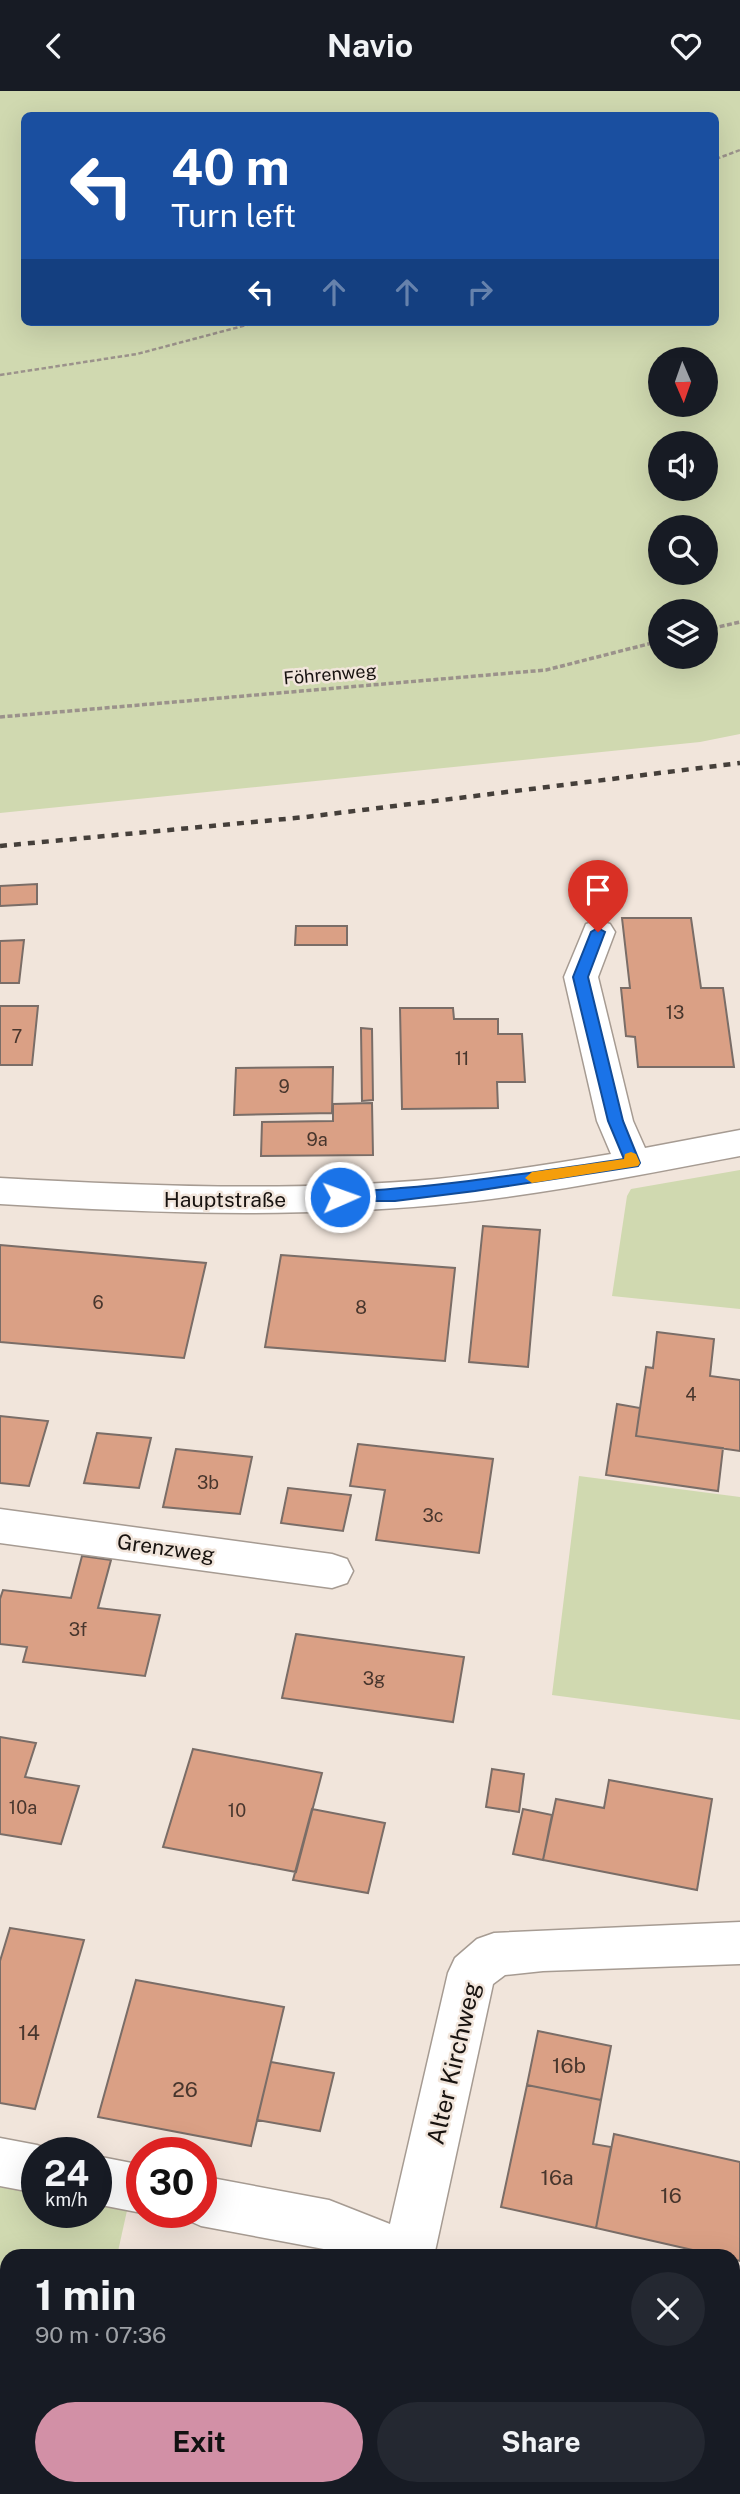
<!DOCTYPE html>
<meta charset="utf-8">
<style>
body{margin:0;font-family:"Public Sans",sans-serif;background:#242831;color:#f1f3f6;height:100vh;display:flex;flex-direction:column;font-size:26px;white-space:nowrap}
*{box-sizing:border-box;margin:0}
p{font-size:23px;color:#9ea1a6}
.icon{flex:none;width:38px;height:38px;fill:none;stroke:currentColor;stroke-width:2;stroke-linecap:round;stroke-linejoin:round}
.map{position:relative;flex:1;overflow:hidden}
.side{position:absolute;left:0px;top:2158px;width:740px;height:247px;display:flex;flex-direction:column;background:#171b24;border-radius:21px 21px 0 0;box-shadow:0 7px 28px #0002}
.side>*{flex:none}
.hud{position:absolute;left:21px;top:21px;width:698px;height:214px;border-radius:10px;box-shadow:0 7px 28px #0002;background:#1a4fa0;color:#fff;overflow:hidden}
.needle{width:46px;rotate:178deg}
.fabs{position:absolute;left:648px;top:256px;display:grid;gap:14px}
.fabs a{display:grid;place-items:center;width:70px;height:70px;border-radius:50%;background:#171b24;box-shadow:0 7px 28px #0002;font-size:35px}
.speed{position:absolute;left:21px;top:2046px;display:flex;gap:14px;font-size:35px;font-weight:700;text-align:center}
.speed>*{display:grid;place-content:center;width:91px;height:91px;border-radius:50%;background:#171b24;box-shadow:0 7px 28px #0002;line-height:1}
.speed small{font-size:18px;font-weight:400}
.speed .limit{border:10px solid #d22;background:#fff;color:#111}
.pin{position:absolute;display:grid;place-items:center;width:60px;height:60px;color:#fff;margin:-72px -30px;border-radius:50% 50% 50% 0;rotate:-45deg;box-shadow:0 0 7px #0007}
.pin .icon{rotate:45deg}
.me{position:absolute;width:77px;margin:-38px;rotate:88deg;stroke-linejoin:round;filter:drop-shadow(0 0 5px #0008)}
.turn{display:flex;align-items:center;gap:24px;height:147px;padding:0 35px;font-size:32px}
.turn .icon{width:91px;height:91px;stroke-width:2.5}
.turn b{display:block;font-size:49px;line-height:60px}
.lanes{display:flex;align-items:center;height:66px;padding:0 35px;background:#0003;justify-content:center;gap:35px;direction:ltr}
.lanes .off{opacity:.35}
.round{display:grid;place-items:center;flex:none;width:74px;height:74px;border-radius:37px;background:#242831}
.headline{display:flex;align-items:center;justify-content:space-between;height:119px;padding:0 35px}
h1{font-size:42px;font-weight:700;line-height:52px}
.cta{display:flex;gap:14px;margin-top:auto;padding:14px 35px}
.cta a{flex:1;height:80px;border-radius:42px;background:#d290a6;color:#111;font-size:28px;font-weight:700;line-height:80px;text-align:center}
.cta a+a{background:#242831;color:#f1f3f6}
header{display:flex;justify-content:space-between;align-items:center;height:91px;padding:0 35px;background:#171b24;font-size:32px;font-weight:700}
.map>svg:first-child{display:block}
.green{fill:#d0d9b0;fill-rule:evenodd}
.building{fill:#daa085;stroke:#7a6d67;stroke-width:2}
.lines{fill:none;stroke-linecap:round;stroke-linejoin:round}
.minor-casing{stroke:#a69b92;stroke-width:3}
.path-far1{stroke:#9b928b;stroke-width:2.5;stroke-dasharray:4.5 2.5;stroke-linecap:butt}
.path{stroke:#9b928b;stroke-width:3.5;stroke-dasharray:5 2.5;stroke-linecap:butt}
.minor{fill:#fff;fill-rule:evenodd}
.rail{stroke:#453f3a;stroke-width:4.5;stroke-dasharray:7 7;stroke-linecap:butt}
.route{fill:#1a73e8;stroke:#114b97;stroke-width:2}
.slow{fill:#f59e0b}
.labels{text-anchor:middle;dominant-baseline:central;stroke-width:5;stroke-linejoin:round;paint-order:stroke}
.far-street-label{font-size:18px;fill:#181310;stroke:#f1e5db}
.number-label{font-size:18px;fill:#48362d}
.street-label{font-size:21px;fill:#181310;stroke:#f1e5db}
.near-number-label{font-size:21px;fill:#48362d}
.near-street-label{font-size:24px;fill:#181310;stroke:#f1e5db}
</style>
<header><svg class="icon" aria-label="back" viewBox="0 0 24 24"><path d="M15 5l-7 7 7 7"/></svg>Navio<svg class="icon" aria-label="heart" viewBox="0 0 24 24"><path d="M12 20l-8-8c-3-5 5-10 8-4 3-6 11-1 8 4z"/></svg></header>
<div class="map">
<svg width="740" height="2403" viewBox="0 0 740 2403">
<rect width="100%" height="100%" fill="#f1e5db"/>
<path class="green" d="M0,0H740V643L700,651L0,722ZM24,24H716V231H24ZM660,268H705V313H660ZM660,352H705V397H660ZM660,436H705V481H660ZM660,520H705V565H660Z
M740,1079V1218L612,1205L627,1105L631,1098Z
M579,1385L740,1406V1629L552,1604Z
M0,2095L37,2101V2121H96V2110L128,2115L117,2165H7V2398H63L62,2403H0Z"/>
<path class="building" d="M37,793V813L0,815V795Z
M622,827H691L701,897H723L734,976H638L635,946L626,945L621,897H630Z
M296,835H347V854H295Z
M24,849L19,892H0V850Z
M0,915H38L32,974H0Z
M400,917H453L454,928H498V943H522L525,991H497L498,1017L402,1018Z
M361,937L372,938L373,1009L362,1010Z
M333,976L332,1022L234,1024L236,977Z
M372,1012L373,1064L261,1065L262,1031L333,1030V1013Z
M483,1135L540,1139L528,1276L469,1271Z
M0,1154L206,1172L184,1267L0,1251Z
M281,1164L455,1177L445,1270L265,1256Z
M657,1241L714,1248L710,1285L740,1289V1360L636,1345L646,1276L653,1277Z
M617,1313L640,1317L636,1345L723,1357L718,1400L606,1384Z
M0,1325L48,1330L29,1395L0,1392Z
M97,1342L151,1347L139,1397L84,1392Z
M358,1353L493,1368L479,1462L376,1449L385,1399L350,1395Z
M176,1358L252,1366L240,1423L163,1416Z
M288,1397L351,1404L343,1440L281,1432Z
M82,1465L111,1469L98,1517L160,1524L145,1585L23,1571L27,1556L0,1553V1508L3,1499L71,1507Z
M296,1543L464,1566L453,1631L282,1607Z
M0,1646L36,1652L25,1686L79,1695L61,1753L0,1743Z
M193,1658L322,1682L296,1781L163,1756Z
M492,1678L524,1683L519,1721L486,1716Z
M609,1689L712,1708L697,1799L543,1769L556,1708L604,1717Z
M312,1718L385,1732L368,1802L293,1789Z
M523,1718L552,1724L543,1769L513,1763Z
M10,1837L84,1849L35,2018L0,2012V1870Z
M136,1889L284,1916L251,2055L98,2026Z
M538,1940L611,1955L601,2009L527,1994Z
M271,1971L334,1982L320,2040L257,2029Z
M527,1994L601,2009L593,2053L611,2056L596,2137L501,2116Z
M614,2043L740,2071V2170L733,2168V2165H719L596,2137Z
M733,2324L740,2325L739,2403H642V2398H733Z
M87,2398H244L243,2403H86Z
M468,2398H545L544,2403H491Z
M545,2398H642V2403H544Z"/>
<g class="lines">
<g class="minor-casing">
<path id="minor" d="M598,830L610,833L615,841L598,886L633,1030L645,1057L740,1039V1065C639,1084 538,1105 436,1114C291,1127 145,1122 0,1113V1087C145,1095 291,1101 437,1088C495,1082 553,1073 611,1063L597,1030L564,886L586,833Z
M0,1418L332,1463L347,1468L353,1480L347,1492L332,1497L0,1452Z
M740,1831V1873L543,1880L505,1884L493,1893L434,2165H343L329,2159L201,2135L183,2127L180,2121H201V2085L329,2109L390,2133L448,1882L455,1867L477,1848L494,1842Z
M0,2047L37,2054L55,2061L37,2062V2102L0,2095Z
M96,2065L142,2074V2121H146L142,2122L96,2113Z
M733,2222L740,2224V2276L733,2274Z
M332,2398H386L385,2403H331Z"/>
</g>
<path class="path-far1" d="M716,68L740,59
M0,284L137,263L258,231"/>
<path class="path" d="M705,539L740,531
M0,626L546,579L660,550"/>
<use href="#minor" class="minor"/>
<path class="rail" d="M0,755L306,726L740,672"/>
</g>
<path class="route" d="M598,837L605,841L588,886L623,1030L640,1072L638,1075L475,1100L395,1110H334L332,1106L334,1102L340,1101C435,1097 529,1082 624,1068L608,1030L573,886L591,841Z"/>
<path class="slow" d="M631,1061L636,1063L640,1072L638,1075L532,1092L525,1087L532,1081L624,1068L625,1063Z"/>
<g class="labels">
<g class="far-street-label">
<text transform="translate(330 583) rotate(-5)">Föhrenweg</text>
</g>
<g class="number-label">
<text x="675" y="921">13</text>
<text x="17" y="945">7</text>
<text x="462" y="967">11</text>
<text x="284" y="995">9</text>
<text x="317" y="1048">9a</text>
<text x="98" y="1211">6</text>
<text x="361" y="1216">8</text>
<text x="691" y="1303">4</text>
<text x="208" y="1391">3b</text>
<text x="433" y="1424">3c</text>
<text x="78" y="1538">3f</text>
<text x="374" y="1587">3g</text>
<text x="23" y="1716">10a</text>
<text x="237" y="1719">10</text>
</g>
<g class="street-label">
<text x="225" y="1108">Hauptstraße</text>
<text transform="translate(166 1457) rotate(8)">Grenzweg</text>
</g>
<g class="near-number-label">
<text x="29" y="1941">14</text>
<text x="569" y="1974">16b</text>
<text x="185" y="1998">26</text>
<text x="557" y="2086">16a</text>
<text x="671" y="2104">16</text>
</g>
<g class="near-street-label">
<text transform="translate(453 1972) rotate(-77)">Alter Kirchweg</text>
</g>
</g>
</svg>
<div class="fabs">
<a><svg class="needle" viewBox="-14 -14 28 28"><path d="M0-13l5 13h-10z" fill="#e53935"/><path d="M0 13l5-13h-10z" fill="#9ea1a6"/></svg></a>
<a><svg class="icon" aria-label="sound" viewBox="0 0 24 24"><path d="M4 9h4l5-4v14l-5-4H4zM17 9q2 3 0 6"/></svg></a>
<a><svg class="icon" aria-label="search" viewBox="0 0 24 24"><circle cx="10" cy="10" r="6"/><path d="M15 15l6 6"/></svg></a>
<a><svg class="icon" aria-label="layers" viewBox="0 0 24 24"><path d="M12 4l9 5-9 5-9-5zM3 14l9 5 9-5"/></svg></a>
</div>
<div class="speed"><div>24<small>km/h</small></div><div class="limit">30</div></div>
<div class="pin" style="left:598px;top:841px;background:#d93025"><svg class="icon" aria-label="arrive" viewBox="0 0 24 24"><path d="M6 21V4h12l-3 4 3 4H6"/></svg></div>
<svg class="me" style="left:340px;top:1106px" viewBox="-20 -20 40 40"><circle r="17" fill="#1a73e8" stroke="#fff" stroke-width="3"/><path d="M0-11L8 9 0 5-8 9z" fill="#fff"/></svg>
<div class="hud">
<div class="turn"><svg class="icon" aria-label="left" viewBox="0 0 24 24"><path d="M17 20v-9H6M10 6l-5 5 5 5"/></svg><div><b>40 m</b>Turn left</div></div>
<div class="lanes"><svg class="icon" aria-label="left" viewBox="0 0 24 24"><path d="M17 20v-9H6M10 6l-5 5 5 5"/></svg><svg class="icon off" aria-label="ahead" viewBox="0 0 24 24"><path d="M12 20V5M6 11l6-6 6 6"/></svg><svg class="icon off" aria-label="ahead" viewBox="0 0 24 24"><path d="M12 20V5M6 11l6-6 6 6"/></svg><svg class="icon off" aria-label="right" viewBox="0 0 24 24"><path d="M7 20v-9h11M14 6l5 5-5 5"/></svg></div>
</div>
<section class="side">
<div class="headline"><div><h1>1 min</h1><p>90 m · 07:36</p></div><a class="round"><svg class="icon" aria-label="close" viewBox="0 0 24 24"><path d="M6 6l12 12M18 6L6 18"/></svg></a></div>
<div class="cta"><a>Exit</a><a>Share</a></div>
</section>
</div>
